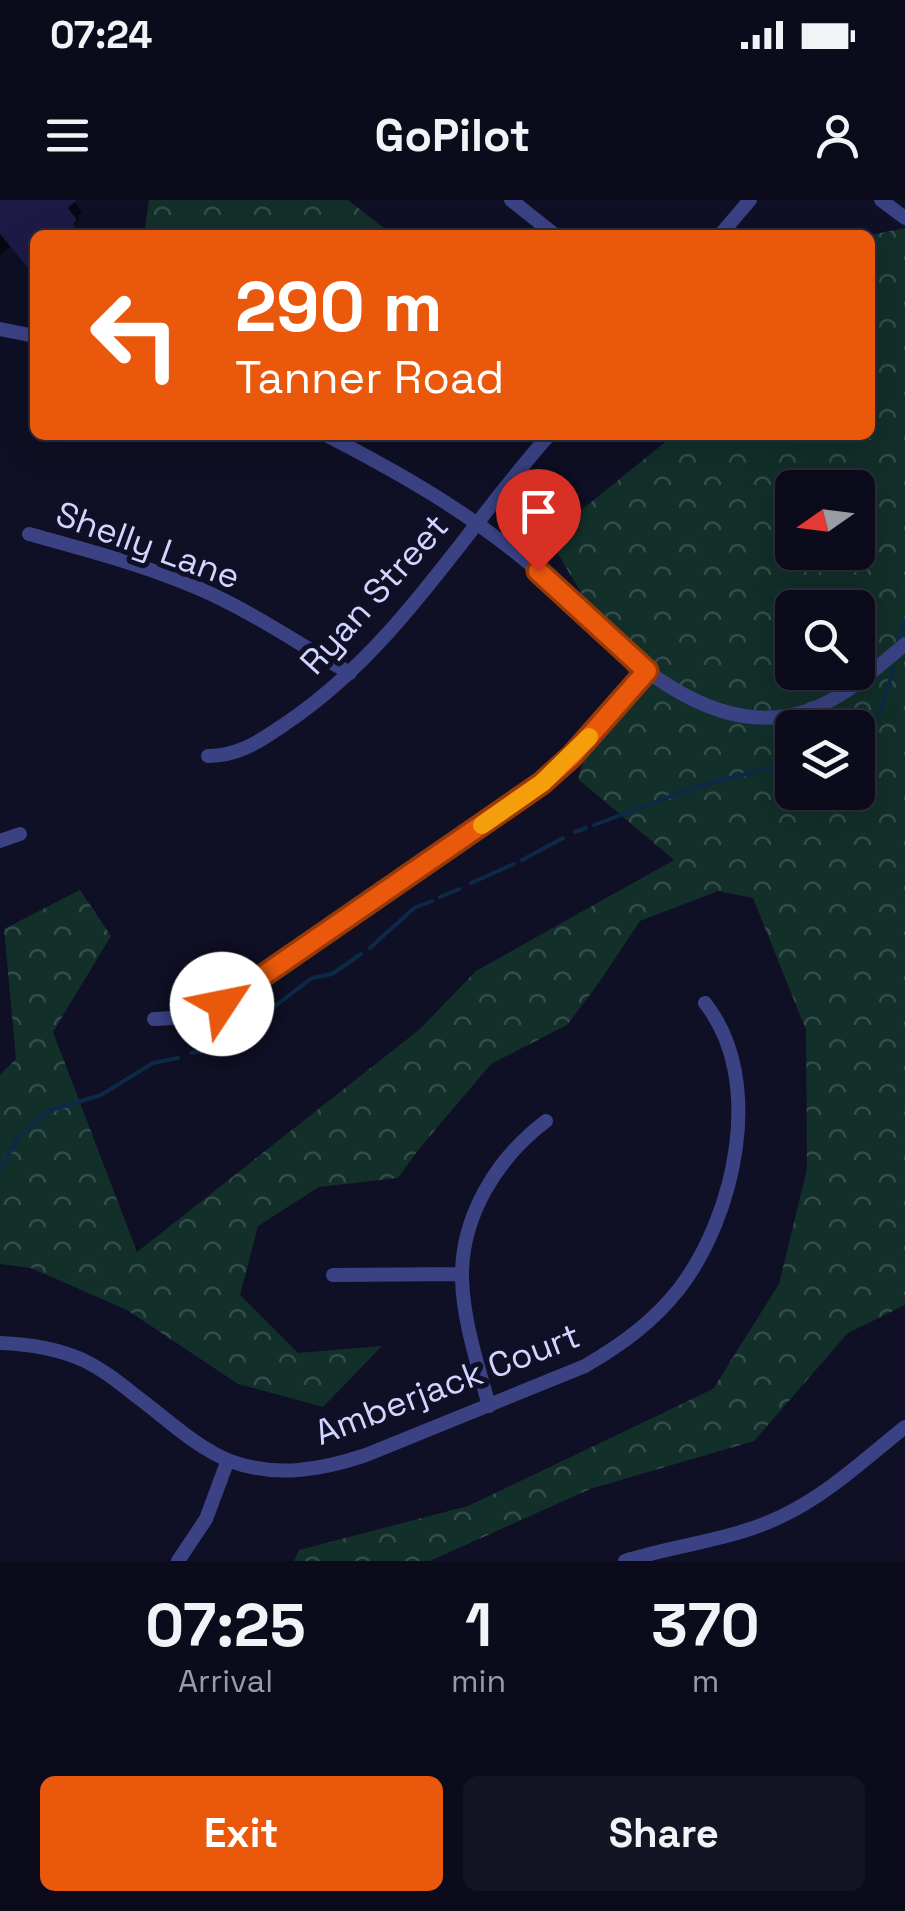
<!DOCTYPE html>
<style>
body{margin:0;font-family:"Space Grotesk",sans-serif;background:#141425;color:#f1f3f6;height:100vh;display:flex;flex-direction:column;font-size:38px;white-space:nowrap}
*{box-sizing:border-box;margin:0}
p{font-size:32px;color:#9a9ba3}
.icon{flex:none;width:55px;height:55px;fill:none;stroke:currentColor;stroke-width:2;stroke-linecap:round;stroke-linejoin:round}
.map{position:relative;height:1361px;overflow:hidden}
.panel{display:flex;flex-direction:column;background:#0b0b1c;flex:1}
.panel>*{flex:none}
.banner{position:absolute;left:30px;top:30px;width:845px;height:210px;border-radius:15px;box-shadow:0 10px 40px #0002,0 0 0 2px #2b2b3b;background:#ea580c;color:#fff;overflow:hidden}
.needle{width:65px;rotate:256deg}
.tools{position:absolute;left:775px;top:270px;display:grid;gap:20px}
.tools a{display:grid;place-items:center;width:100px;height:100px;border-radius:15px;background:#0b0b1c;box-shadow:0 10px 40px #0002,0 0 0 2px #2b2b3b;font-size:50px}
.pin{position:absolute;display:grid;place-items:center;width:85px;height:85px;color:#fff;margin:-102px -42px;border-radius:50% 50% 50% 0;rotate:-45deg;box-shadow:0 0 10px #0007}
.pin .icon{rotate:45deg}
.me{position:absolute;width:110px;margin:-55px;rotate:56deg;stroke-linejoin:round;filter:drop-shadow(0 0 8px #0008)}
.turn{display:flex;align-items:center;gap:35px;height:210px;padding:0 40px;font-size:45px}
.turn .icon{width:130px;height:130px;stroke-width:2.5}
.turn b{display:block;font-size:70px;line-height:85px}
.eta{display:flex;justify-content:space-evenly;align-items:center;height:170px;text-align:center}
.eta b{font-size:60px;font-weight:700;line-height:70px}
.action{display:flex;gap:20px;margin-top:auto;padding:20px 40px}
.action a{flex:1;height:115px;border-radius:15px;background:#ea580c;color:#fff;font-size:40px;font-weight:700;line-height:115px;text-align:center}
.action a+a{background:#141425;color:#f1f3f6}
.status{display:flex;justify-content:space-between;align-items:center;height:70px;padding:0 50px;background:#0b0b1c;direction:ltr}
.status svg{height:28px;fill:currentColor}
header{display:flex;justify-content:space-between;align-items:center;height:130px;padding:0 40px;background:#0b0b1c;font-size:45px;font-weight:700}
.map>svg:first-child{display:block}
.forest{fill:url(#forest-crowns);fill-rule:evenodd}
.shadow{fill:#0007}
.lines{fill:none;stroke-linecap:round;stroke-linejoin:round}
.stream{stroke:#0c2a47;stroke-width:4}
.building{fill:#1d1b46}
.street{stroke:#3a4284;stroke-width:14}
.route-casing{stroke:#983908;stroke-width:25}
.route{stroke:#ea580c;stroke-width:18}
.slow{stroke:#f59e0b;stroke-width:18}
.labels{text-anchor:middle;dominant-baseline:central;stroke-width:10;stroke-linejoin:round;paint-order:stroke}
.street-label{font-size:35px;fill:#d3d4ff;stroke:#0f0f25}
</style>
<div class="status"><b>07:24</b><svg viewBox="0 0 49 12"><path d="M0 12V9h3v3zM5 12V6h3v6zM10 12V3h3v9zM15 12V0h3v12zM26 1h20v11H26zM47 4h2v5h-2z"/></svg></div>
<header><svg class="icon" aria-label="menu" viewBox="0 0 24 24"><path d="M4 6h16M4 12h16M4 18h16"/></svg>GoPilot<svg class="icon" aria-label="person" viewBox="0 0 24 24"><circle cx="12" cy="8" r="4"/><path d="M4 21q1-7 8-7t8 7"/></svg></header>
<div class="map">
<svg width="905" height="1361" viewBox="0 0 905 1361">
<defs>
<pattern id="forest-crowns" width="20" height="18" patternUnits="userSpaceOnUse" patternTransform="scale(2.5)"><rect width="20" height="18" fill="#122f2a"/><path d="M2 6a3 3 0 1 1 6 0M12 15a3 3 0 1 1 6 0" fill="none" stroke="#344c4a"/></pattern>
</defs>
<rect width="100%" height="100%" fill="#0f0f25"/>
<path class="forest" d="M149,0H348L393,35H144Z
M905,28V1105L848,1133L754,1241L590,1289L430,1361H294L299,1350L468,1306L713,1189L779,1084L807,969L806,830L753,698L718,691L640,721L598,784L567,825L491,864L419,949L398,978L319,987L258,1026L240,1095L298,1153L382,1146L323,1207L238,1184L127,1110L31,1068L0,1064V875L16,859L4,729L80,690L111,736L53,832L137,1052L420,829L476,771L674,660L578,579L597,515L632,479L548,337L674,235H870V35ZM792,288H858V352H792ZM792,408H858V472H792ZM792,528H858V592H792Z"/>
<path class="shadow" d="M0,0H73L82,12L77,16L80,19L69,30L71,32L68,35H35V62L12,45L0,55Z"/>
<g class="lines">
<path class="stream" d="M898,443L905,420
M858,532L880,512L894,468
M594,625L696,587L792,562
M575,632L586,628
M522,660L563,638
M471,683L514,664
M440,697L459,689
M370,748L414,708L432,701
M275,806L312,778L332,774L361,754
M191,853L217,849L252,828
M0,969L18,938L48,911L101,895L153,863L178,858"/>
</g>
<path class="building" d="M0,0H77L68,8L77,20L73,24L75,27L66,35H35V76L0,34Z"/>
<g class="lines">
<path class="street" d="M511,0L555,35
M881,0L905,18
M720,35L750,0
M0,129L35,136
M326,235C402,274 475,316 539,372C576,404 609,440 647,471C708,516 774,538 843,493C865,479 885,461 905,444
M29,334C87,350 145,365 200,389C253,412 300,445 350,473
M208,556C239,556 260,541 285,524C396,450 462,333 549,235
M0,641L20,634
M154,819C181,818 197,816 222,804L542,583L572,556L647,471
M333,1075L462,1074
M0,1143C29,1144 56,1148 83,1160C104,1170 122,1185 140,1199C168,1220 197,1248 230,1261C276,1278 321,1270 366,1255L585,1166C621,1145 653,1122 679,1089C735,1016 766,880 705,803
M489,1206C478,1165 463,1121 462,1078C461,1016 497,958 546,921
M178,1361L206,1319L228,1260
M625,1361C676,1345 732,1340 780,1317C826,1296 865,1259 905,1227"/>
</g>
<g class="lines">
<g class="route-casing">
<path id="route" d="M222,804L542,583L572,556L647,471L538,371"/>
</g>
<use href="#route" class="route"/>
<path class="slow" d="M482,625L542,583L589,537"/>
</g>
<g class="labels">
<g class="street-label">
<text transform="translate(148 345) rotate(20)">Shelly Lane</text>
<text transform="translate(374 394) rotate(-48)">Ryan Street</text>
<text transform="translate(447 1184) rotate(-21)">Amberjack Court</text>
</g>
</g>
</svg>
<div class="tools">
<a><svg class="needle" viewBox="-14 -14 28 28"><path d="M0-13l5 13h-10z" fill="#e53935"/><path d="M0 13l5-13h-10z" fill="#9a9ba3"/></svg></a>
<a><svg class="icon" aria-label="search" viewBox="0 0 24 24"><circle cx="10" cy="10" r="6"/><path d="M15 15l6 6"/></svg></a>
<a><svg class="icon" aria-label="layers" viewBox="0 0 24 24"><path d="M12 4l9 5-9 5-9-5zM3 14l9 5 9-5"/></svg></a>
</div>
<div class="pin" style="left:538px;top:371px;background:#d93025"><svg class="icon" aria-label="arrive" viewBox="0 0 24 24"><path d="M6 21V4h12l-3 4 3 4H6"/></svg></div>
<svg class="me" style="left:222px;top:804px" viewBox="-20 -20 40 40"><circle r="19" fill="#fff"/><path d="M0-13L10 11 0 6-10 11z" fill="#ea580c"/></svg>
<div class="banner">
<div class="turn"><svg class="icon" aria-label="left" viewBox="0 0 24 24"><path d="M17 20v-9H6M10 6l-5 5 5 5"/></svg><div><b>290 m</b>Tanner Road</div></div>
</div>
</div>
<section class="panel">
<div class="eta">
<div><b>07:25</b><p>Arrival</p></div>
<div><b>1</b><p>min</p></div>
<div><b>370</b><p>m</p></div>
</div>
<div class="action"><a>Exit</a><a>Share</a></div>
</section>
